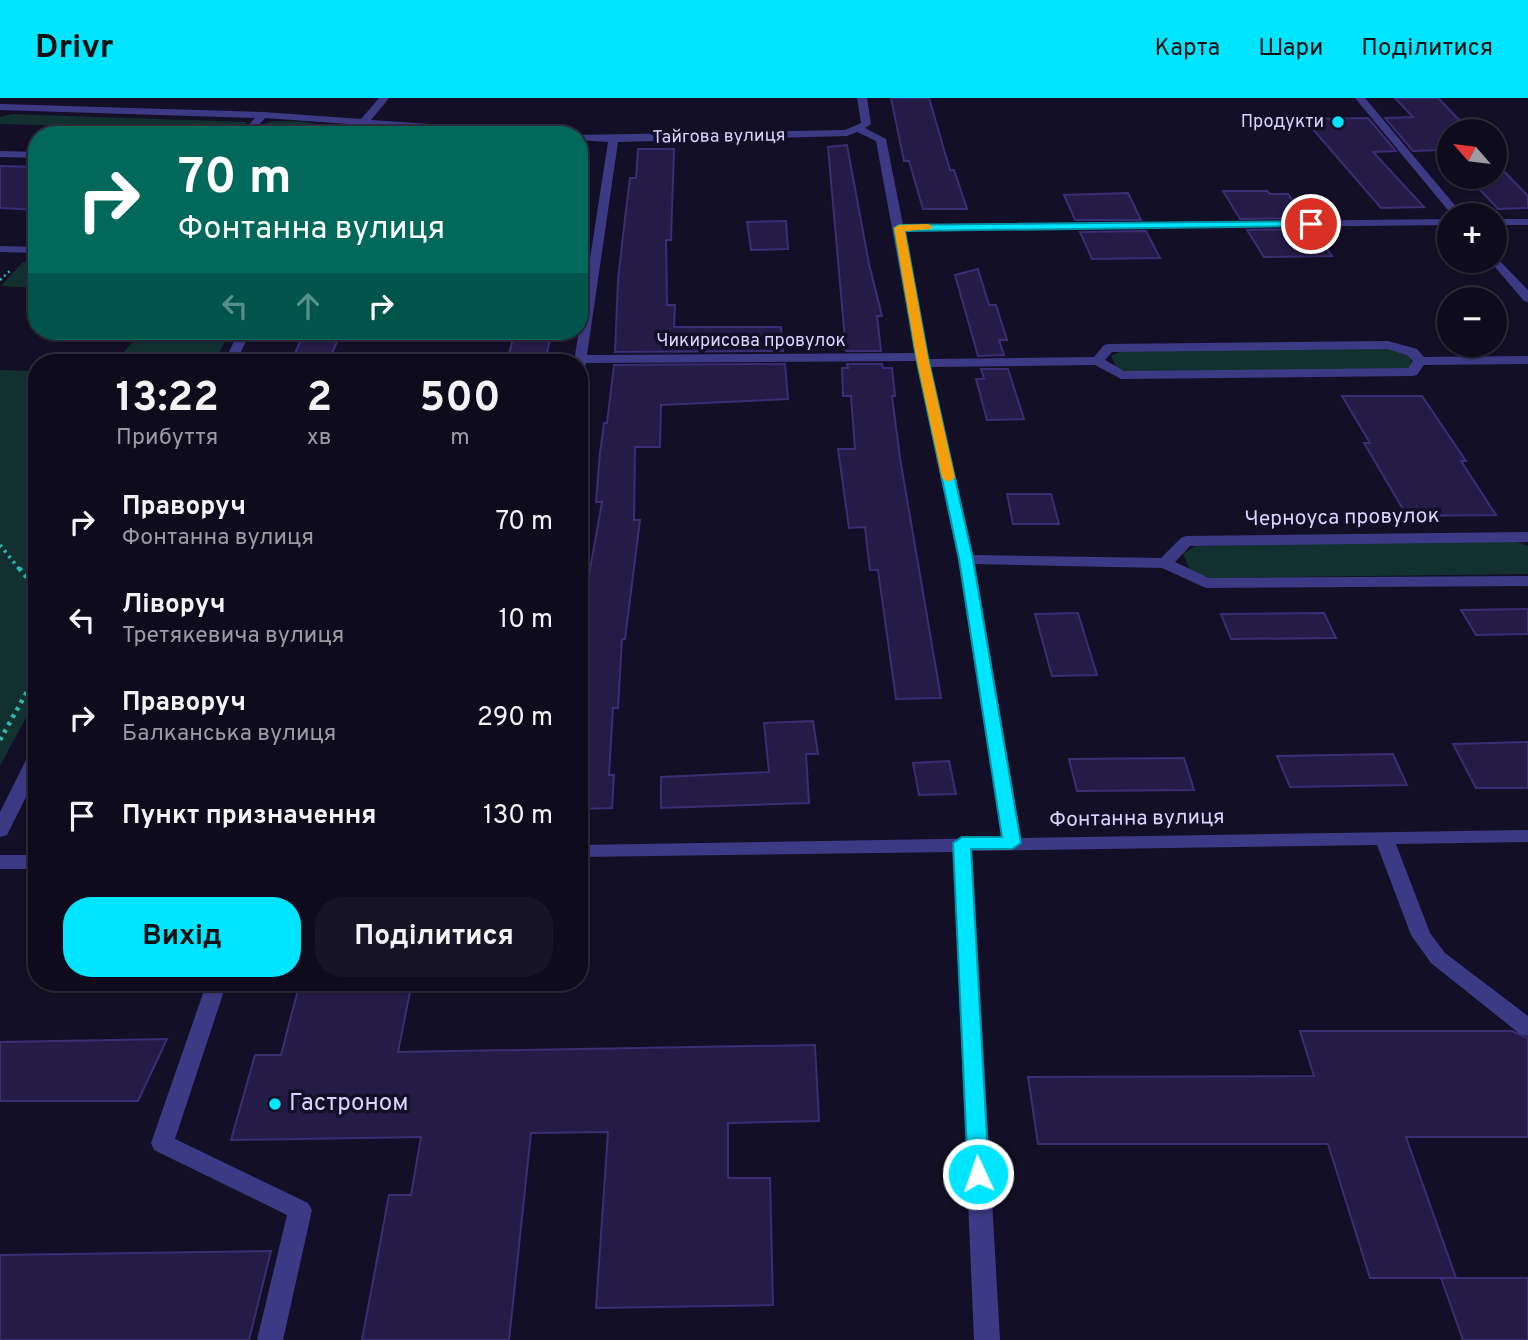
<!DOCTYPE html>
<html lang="uk">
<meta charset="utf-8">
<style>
body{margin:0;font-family:Overpass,sans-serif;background:#171425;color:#f1f3f6;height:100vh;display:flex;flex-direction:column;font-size:26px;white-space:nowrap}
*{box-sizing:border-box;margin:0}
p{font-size:23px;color:#9b9ba3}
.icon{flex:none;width:38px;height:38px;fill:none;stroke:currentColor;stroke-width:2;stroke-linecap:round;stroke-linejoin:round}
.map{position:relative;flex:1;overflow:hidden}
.panel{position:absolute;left:28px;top:256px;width:560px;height:637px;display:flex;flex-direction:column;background:#0e0b1c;border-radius:28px;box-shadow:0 2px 5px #0004,0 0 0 2px #2e2b3b}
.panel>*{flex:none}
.top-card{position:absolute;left:28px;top:28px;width:560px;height:214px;border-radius:28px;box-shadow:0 2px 5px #0004,0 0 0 2px #2e2b3b;background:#00695c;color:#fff;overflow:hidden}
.needle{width:46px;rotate:298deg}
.fabs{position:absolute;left:1437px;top:21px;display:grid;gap:14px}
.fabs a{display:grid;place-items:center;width:70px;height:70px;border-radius:50%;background:#0e0b1c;box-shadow:0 2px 5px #0004,0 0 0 2px #2e2b3b;font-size:35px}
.pin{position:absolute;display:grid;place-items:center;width:60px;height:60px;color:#fff;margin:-30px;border:4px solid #fff;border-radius:50%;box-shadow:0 2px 7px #0007}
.me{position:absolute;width:77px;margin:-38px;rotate:357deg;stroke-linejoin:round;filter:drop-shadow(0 0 5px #0008)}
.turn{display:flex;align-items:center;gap:24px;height:147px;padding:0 35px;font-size:32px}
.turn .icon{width:91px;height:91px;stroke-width:2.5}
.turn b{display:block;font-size:49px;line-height:60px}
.lanes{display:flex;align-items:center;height:66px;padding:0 35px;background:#0003;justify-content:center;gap:35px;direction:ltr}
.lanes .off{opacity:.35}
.eta{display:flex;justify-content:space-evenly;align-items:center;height:119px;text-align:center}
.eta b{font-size:42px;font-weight:700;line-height:49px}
.primary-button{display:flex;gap:14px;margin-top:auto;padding:14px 35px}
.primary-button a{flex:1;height:80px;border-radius:28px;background:#00e5ff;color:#111;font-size:28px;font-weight:700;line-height:80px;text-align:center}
.primary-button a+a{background:#171425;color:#f1f3f6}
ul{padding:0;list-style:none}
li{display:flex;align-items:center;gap:21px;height:98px;padding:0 35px}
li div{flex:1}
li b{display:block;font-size:26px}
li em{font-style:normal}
header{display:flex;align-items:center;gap:42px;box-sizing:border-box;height:98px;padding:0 35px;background:#00e5ff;color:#111}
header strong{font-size:33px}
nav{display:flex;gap:38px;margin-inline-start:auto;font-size:24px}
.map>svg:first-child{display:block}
.green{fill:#12302f}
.building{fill:#241b47;stroke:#3b2d73;stroke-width:2}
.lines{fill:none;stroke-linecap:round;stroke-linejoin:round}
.path-far2{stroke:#2fb8b0;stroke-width:2.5;stroke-dasharray:2 3.5;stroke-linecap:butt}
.path-far1{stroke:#2fb8b0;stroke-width:3.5;stroke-dasharray:2.5 4.5;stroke-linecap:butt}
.path{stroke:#2fb8b0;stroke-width:4.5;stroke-dasharray:3.5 5;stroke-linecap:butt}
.minor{fill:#3d3a85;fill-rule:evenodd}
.route{fill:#00e5ff;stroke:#0095a6;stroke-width:2}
.slow{fill:#f59e0b}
.poi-dot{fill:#00e5ff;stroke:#130f26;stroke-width:2.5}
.labels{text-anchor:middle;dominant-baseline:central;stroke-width:7;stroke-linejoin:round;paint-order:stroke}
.far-poi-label{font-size:18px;fill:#d9d4ff;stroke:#130f26;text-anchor:end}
.far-street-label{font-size:18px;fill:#d9d4ff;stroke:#130f26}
.street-label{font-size:21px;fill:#d9d4ff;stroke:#130f26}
.near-poi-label{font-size:24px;fill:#d9d4ff;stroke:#130f26;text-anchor:start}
</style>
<header>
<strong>Drivr</strong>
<nav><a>Карта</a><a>Шари</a><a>Поділитися</a></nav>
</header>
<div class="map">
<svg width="1528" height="1242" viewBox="0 0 1528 1242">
<rect width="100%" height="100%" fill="#130f26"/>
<path class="green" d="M12,16L247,24L235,37H140L147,30L0,26V19Z
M273,23C290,24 320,20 330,37H256L263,26Z
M23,164L37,165V190L1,188Z
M142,233H231L214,264H115Z
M1387,249L1407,255L1414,265L1404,272L1134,275L1117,271L1111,258L1122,253Z
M0,272L37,273V599L0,668Z
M1512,442L1528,448V476L1211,480L1191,474L1183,456L1195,448Z"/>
<path class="building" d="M891,0H929L950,72H954L967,111H923L909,63H904Z
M1395,0H1438L1470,33H1449V57L1441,52L1413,53L1385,20L1413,19Z
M1368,20L1396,53L1373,54L1424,109L1381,110L1304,21Z
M847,47L869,166L882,218H877L881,253H846L828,49Z
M638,51H674L671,142H666L667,207H675L674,229H781L783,253L615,254L618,182L625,120L630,80H636Z
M1494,63L1528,98V110L1498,111L1468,79H1494Z
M0,68L37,69V112L0,110Z
M1223,93H1267L1270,96H1288L1305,120L1240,121Z
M1128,95L1141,122H1075L1064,97Z
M786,123L788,151L751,152L747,124Z
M1313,131L1332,158L1264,159L1247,132Z
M1146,133L1160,160L1092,161L1080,134Z
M978,171L989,207H996L1007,242H999L1004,257L978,258L955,177Z
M305,233H342L328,264H291Z
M515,233H552L545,264H507Z
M785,266L788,301L661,307L660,349H635L634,422H640L625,541H622L618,610H613L609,677H614L612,710L579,711V533L602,404H596L600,355L604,325H607L614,267Z
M847,266H882L883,270H892L895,298H892L900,360L941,600L896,601L878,472H870L865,429L849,430L838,351H855L851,298H843L842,270H848Z
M981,271H1008L1024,321L987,322L976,281H984Z
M1342,298H1422L1466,363H1461L1496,417L1407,418L1364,345H1370Z
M1007,396H1051L1059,426H1013Z
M1528,511V536L1476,537L1461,512Z
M1078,515L1097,577L1052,578L1035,516Z
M1324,515L1336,540L1231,541L1221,516Z
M813,623L818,656H806L809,705L661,710V679L769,674L764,625Z
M1528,644V690H1476L1453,646Z
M1393,656L1407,687L1290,689L1277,658Z
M1184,660L1194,692L1077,693L1069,661Z
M949,663L956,696L919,697L913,665Z
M300,884H412L398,954L815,947L819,1023L728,1025V1080H770L773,1207L596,1210L608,1034L531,1035L509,1242H362L389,1097H411L421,1039L231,1042L255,957H281Z
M1300,933H1512L1528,940V1039H1406L1456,1180H1370L1328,1046H1038L1028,979L1314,978Z
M167,941L138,1003H0V944Z
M271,1153L249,1242H0V1157Z
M1441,1180H1528V1242H1463Z"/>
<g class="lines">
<path class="path-far2" d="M0,182L12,171"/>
<path class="path-far1" d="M202,264L209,252
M0,447L20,472"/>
<path class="path" d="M19,470L37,492
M0,642L37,576"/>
<path class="minor" d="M379,0H389L371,22L547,34L552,37H501L265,20L250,37H239L255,20L0,12V6L263,14L361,21Z
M857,0H867L871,26L865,30L886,41L903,127L1449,121V127L904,133L929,261L1094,259L1104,247L1108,246L1388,243L1417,251L1424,259L1528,258V266L1424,267L1417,277L1412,278L1121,281L1095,267L931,269L973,457L1161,460L1181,440L1186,438L1528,434V444L1190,448L1175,464L1209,480L1528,478V488L1206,490L1162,470L975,466L1021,740L1528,732V744L1396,746L1430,835L1445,855L1528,918V938L1520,936L1431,865L1411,837L1377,747L972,753L1000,1242H974L953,754L579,759V747L1002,740L958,461L916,263L586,265L584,274L579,275V264H574L608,44L579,42V37H576L845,32L861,25ZM857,34L876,43L915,255L587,257L618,44L847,38ZM1387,251L1407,257L1413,263L1408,270L1124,273L1105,262L1112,254Z
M1355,0H1365L1463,117H1452Z
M0,53L37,54V60L0,59Z
M1494,121H1528V127H1494Z
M0,148L37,149V155L0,154Z
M1494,157L1528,192V204L1524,203L1490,163H1494Z
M239,233H251L236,264H224Z
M37,652V677L7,737L0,739V714L28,658Z
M0,757H37V771H0Z
M207,884H227L175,1041L308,1105L312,1112L283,1242H257L287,1117L154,1052L151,1045Z"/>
</g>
<path class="route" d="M1311,123L1317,126L1315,128L905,133L928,259L973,461L1021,745L1012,751H971L989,1076L986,1083L978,1085L971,1083L968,1076L953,745L962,739H1002L959,461L916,259L894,130L899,127Z"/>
<path class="slow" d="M928,126L933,129L931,131L905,133L928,259L955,380L948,384L942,380L916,259L894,130L899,127Z"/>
<g class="poi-dot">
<circle cx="1338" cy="24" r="7"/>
<circle cx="275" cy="1006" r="7"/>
</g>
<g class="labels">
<g class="far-poi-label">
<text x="1324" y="24">Продукти</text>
</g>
<g class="far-street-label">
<text transform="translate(719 39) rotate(-1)">Тайгова вулиця</text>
<text x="751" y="243">Чикирисова провулок</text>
</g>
<g class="street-label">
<text transform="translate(1342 420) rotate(-1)">Черноуса провулок</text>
<text transform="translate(1137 721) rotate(-1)">Фонтанна вулиця</text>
</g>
<g class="near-poi-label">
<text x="289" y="1006">Гастроном</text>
</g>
</g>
</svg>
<div class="fabs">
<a><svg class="needle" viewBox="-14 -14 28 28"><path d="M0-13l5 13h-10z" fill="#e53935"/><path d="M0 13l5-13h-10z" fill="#9b9ba3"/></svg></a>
<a>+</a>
<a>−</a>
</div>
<div class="pin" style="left:1311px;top:126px;background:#d93025"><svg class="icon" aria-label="arrive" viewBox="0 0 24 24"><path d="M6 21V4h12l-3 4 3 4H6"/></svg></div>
<svg class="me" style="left:978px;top:1076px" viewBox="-20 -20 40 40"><circle r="17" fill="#00e5ff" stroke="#fff" stroke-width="3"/><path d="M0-11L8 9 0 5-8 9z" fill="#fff"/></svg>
<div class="top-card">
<div class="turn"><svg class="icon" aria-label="right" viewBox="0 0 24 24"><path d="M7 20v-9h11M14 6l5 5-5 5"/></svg><div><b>70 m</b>Фонтанна вулиця</div></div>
<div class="lanes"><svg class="icon off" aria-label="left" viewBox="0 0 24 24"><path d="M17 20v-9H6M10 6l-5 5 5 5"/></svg><svg class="icon off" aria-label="ahead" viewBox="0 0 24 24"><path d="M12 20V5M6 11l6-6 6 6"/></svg><svg class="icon" aria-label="right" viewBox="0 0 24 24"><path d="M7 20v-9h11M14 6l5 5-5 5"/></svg></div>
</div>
<section class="panel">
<div class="eta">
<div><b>13:22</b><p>Прибуття</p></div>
<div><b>2</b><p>хв</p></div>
<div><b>500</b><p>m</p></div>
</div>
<ul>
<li><svg class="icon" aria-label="right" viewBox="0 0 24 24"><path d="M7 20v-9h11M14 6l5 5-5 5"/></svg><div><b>Праворуч</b><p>Фонтанна вулиця</p></div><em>70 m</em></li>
<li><svg class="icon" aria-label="left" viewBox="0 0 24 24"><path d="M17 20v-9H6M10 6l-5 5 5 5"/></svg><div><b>Ліворуч</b><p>Третякевича вулиця</p></div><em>10 m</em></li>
<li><svg class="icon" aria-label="right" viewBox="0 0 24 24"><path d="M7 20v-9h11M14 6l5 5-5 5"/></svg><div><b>Праворуч</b><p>Балканська вулиця</p></div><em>290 m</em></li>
<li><svg class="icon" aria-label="arrive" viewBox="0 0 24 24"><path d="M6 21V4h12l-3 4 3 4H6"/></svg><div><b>Пункт призначення</b></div><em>130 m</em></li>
</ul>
<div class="primary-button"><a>Вихід</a><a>Поділитися</a></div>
</section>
</div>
